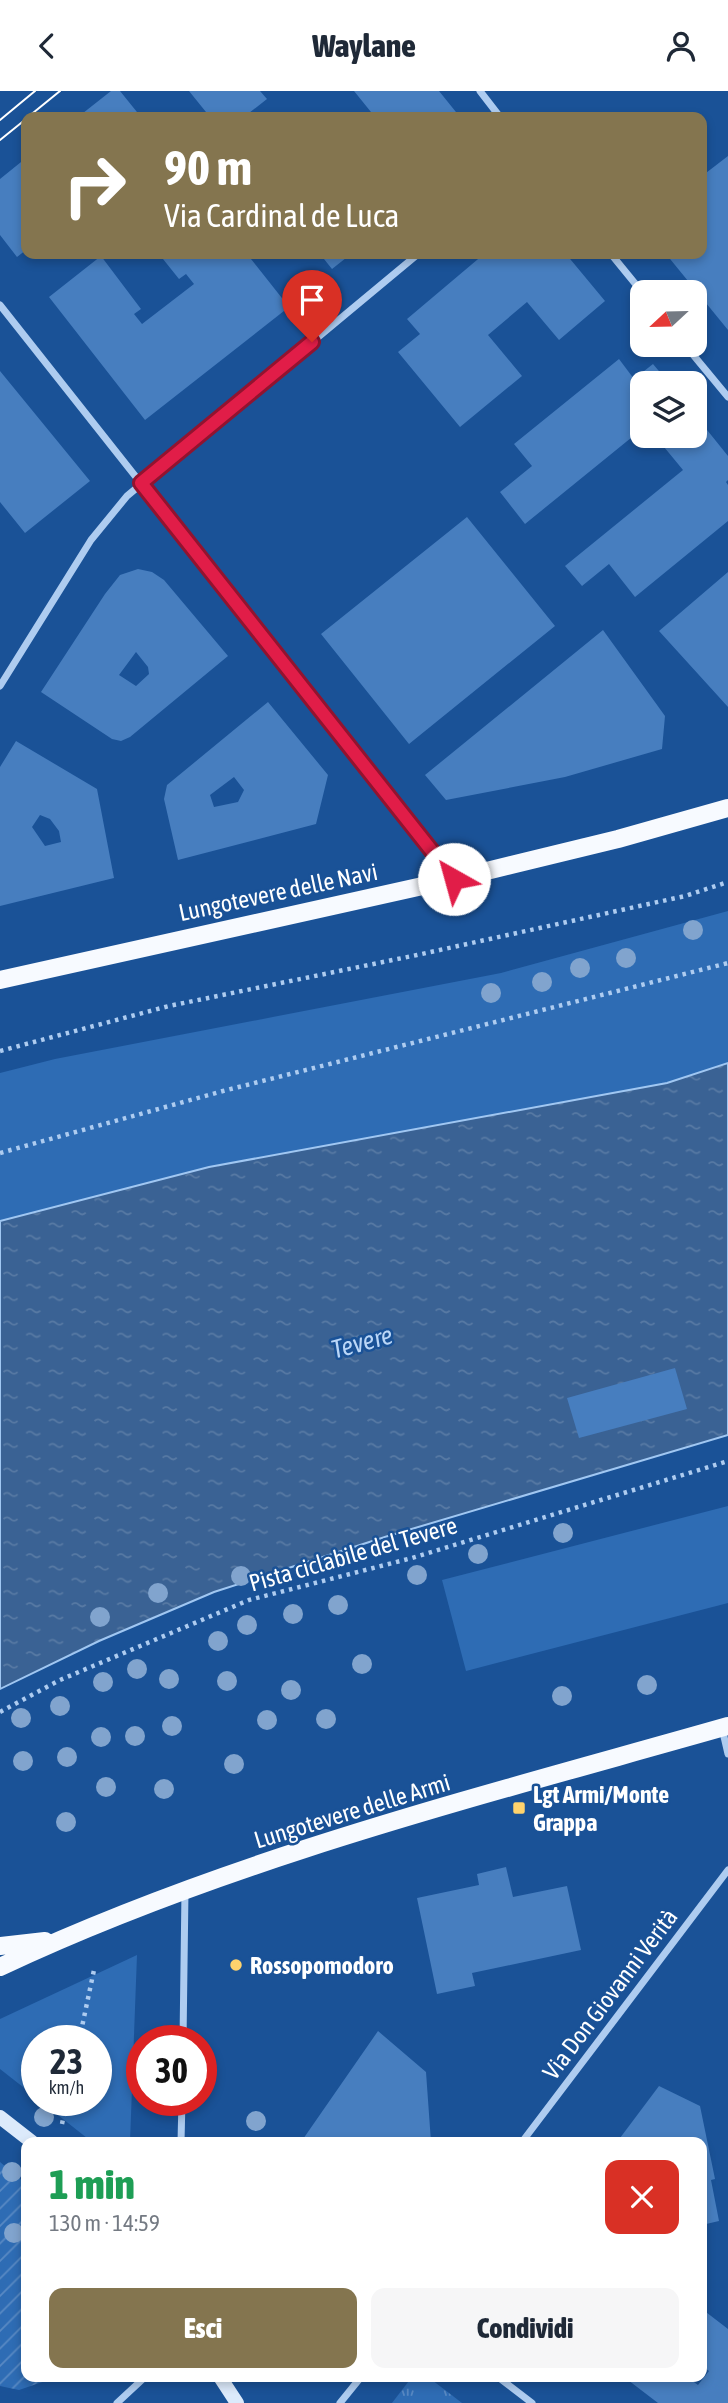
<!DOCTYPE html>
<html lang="it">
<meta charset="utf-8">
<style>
body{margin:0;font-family:"Asap Condensed",sans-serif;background:#f6f6f7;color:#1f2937;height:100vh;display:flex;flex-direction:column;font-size:26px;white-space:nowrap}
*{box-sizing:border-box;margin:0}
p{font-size:23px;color:#747a83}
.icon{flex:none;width:38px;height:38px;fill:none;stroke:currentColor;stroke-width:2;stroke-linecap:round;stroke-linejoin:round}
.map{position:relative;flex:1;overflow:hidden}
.drawer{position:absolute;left:21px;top:2046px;width:686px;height:245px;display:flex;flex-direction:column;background:#fff;border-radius:14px;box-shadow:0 4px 10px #0003}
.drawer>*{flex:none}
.banner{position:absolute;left:21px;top:21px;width:686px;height:147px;border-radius:14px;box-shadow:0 4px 10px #0003;background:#84754f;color:#fff;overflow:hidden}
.needle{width:46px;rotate:248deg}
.controls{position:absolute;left:630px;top:189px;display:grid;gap:14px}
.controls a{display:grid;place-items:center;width:77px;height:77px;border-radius:14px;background:#fff;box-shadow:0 4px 10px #0003;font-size:35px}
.speed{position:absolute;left:21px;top:1934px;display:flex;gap:14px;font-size:35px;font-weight:700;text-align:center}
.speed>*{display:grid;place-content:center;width:91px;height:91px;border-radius:50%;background:#fff;box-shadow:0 4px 10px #0003;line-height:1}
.speed small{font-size:18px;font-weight:400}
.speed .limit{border:10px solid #d22;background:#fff;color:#111}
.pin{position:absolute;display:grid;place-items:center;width:60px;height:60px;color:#fff;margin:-72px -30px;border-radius:50% 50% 50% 0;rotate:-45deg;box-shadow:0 0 7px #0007}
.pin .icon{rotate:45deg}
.me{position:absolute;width:77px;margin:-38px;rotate:322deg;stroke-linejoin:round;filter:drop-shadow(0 0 5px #0008)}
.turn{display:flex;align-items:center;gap:24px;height:147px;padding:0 28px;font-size:32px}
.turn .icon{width:91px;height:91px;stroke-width:2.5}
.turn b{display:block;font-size:49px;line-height:60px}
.round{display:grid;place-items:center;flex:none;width:74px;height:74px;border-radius:14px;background:#f6f6f7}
.overview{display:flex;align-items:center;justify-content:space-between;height:119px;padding:0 28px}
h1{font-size:42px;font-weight:800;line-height:52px;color:#1e9e55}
.button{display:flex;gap:14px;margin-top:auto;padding:14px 28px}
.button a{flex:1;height:80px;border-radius:14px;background:#84754f;color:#fff;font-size:28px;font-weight:800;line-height:80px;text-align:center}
.button a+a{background:#f6f6f7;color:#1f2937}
header{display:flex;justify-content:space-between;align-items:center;height:91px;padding:0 28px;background:#fff;font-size:32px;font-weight:800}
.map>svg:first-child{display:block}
.grass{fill:#2e6cb4}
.park{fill:url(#park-tufts)}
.garden{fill:url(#garden-furrows)}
.water{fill:url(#water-ripples);stroke:#a0c7f2;stroke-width:2}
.building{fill:#477ebf;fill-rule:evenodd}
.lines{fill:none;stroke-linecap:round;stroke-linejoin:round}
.path{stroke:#aeccf0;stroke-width:4.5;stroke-dasharray:3.5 5;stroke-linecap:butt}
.minor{stroke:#aeccf0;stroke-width:7}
.secondary{stroke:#dceafb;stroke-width:14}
.primary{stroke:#f7faff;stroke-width:18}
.tram{stroke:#fff;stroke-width:2}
.tree{fill:#81a4ce}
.route-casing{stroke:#92132f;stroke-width:18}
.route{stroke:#e11d48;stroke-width:12}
.poi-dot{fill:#ffd36d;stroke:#1a5297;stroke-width:2.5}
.labels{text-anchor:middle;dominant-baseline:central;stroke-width:5;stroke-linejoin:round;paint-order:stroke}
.street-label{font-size:24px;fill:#fff;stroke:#1a5297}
.poi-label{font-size:24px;font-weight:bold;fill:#fff;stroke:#1a5297;text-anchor:start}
.water-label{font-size:26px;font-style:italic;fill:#bad6f7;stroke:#1a5297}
</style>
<header><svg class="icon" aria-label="back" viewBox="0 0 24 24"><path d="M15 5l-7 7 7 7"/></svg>Waylane<svg class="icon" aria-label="person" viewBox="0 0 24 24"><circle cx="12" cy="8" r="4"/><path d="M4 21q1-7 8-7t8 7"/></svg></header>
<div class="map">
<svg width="728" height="2312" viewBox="0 0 728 2312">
<defs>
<pattern id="park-tufts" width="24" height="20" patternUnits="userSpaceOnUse" patternTransform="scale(1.75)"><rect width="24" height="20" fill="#2e6cb4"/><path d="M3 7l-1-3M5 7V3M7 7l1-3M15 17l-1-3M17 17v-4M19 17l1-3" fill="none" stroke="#5889c3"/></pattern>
<pattern id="garden-furrows" width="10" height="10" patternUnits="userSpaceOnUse" patternTransform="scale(1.75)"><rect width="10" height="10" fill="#2e6cb4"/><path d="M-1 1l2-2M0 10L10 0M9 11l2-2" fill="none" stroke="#5889c3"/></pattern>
<pattern id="water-ripples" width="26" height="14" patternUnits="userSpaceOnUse" patternTransform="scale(1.75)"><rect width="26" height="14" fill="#3a6294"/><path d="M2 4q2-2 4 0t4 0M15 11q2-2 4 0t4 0" fill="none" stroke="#587aa4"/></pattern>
</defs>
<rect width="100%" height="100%" fill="#1a5297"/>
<path class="grass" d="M728,820V972L667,992L209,1076L0,1130V982L55,968L501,882Z
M728,1415V1512L466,1580L442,1489Z
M137,1864L130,2051H92L39,2009H96V1950H37V2007L0,1978V1928Z"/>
<path class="park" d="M412,2286H428L462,2312H392Z"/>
<path class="garden" d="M0,2071L26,2093V2286H57L19,2299L0,2295Z"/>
<path class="water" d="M728,972V1344L388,1445L214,1501L99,1550L0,1598V1130L209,1076L667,992Z"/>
<path class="building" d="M111,0H120L141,26H78Z
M189,0H260L267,8L244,26H210Z
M354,0H439L460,26H375Z
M728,65V239L666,163H702V85Z
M26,67V159L17,166L0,144V88Z
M159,163H247L289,216L145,329L49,206L101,165L141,218L134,223L142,233L194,193L186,183L179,188Z
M320,163H351L332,178Z
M484,163H566L605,210L559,249L527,211L488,244L522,285L460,336L398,261L420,243L407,228Z
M619,268L634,288L653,273L669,292H642V338L525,433L500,401L532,375L514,353Z
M0,280L90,390L25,442L0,411Z
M695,324L728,365V389L726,391L728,394V430L635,506L609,473L582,495L565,475L683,379L655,345H695Z
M467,426L555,535L409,653L321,543Z
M138,478L152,481L164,489L228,565L130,646L121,650L112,648L41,601L105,503L120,484ZM136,561L148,576L149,583L136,595L119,584Z
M728,481V616L659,540Z
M603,539L665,625L662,658L565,686L446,709L425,684Z
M268,611L328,684L316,733L178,769L164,708L167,694ZM234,686L244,699L238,711L214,716L210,704Z
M16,650L97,698L114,787L0,815V676ZM40,724L50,728L59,740L61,751L45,755L32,736Z
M675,1277L687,1318L579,1347L567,1307Z
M506,1776L513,1806L567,1795L581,1859L472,1882L475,1895L437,1903L417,1807L479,1794L477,1783Z
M378,1940L426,1981L431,2051H301Z
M659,1995L700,2015L715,2088L711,2089L719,2130L702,2134V2051H617Z
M702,2218L728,2238V2312H658L624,2286H687L698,2294L709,2280L702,2275Z"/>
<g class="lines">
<path class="path" d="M0,960L169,915L417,864L685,805L728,791
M0,1062L223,1000L728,872
M0,1621L60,1589L249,1509L412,1467L728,1370
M79,1950L94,1879
M62,2033L67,2009"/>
<path class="minor" d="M480,0L500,26
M611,163L642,201
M0,214L453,787
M685,254L728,306
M0,595L91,449L127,405L418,163
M722,1637L728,1663
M183,1950L185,1800
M181,2051L182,2009
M522,2051L728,1779
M498,2286L532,2312
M117,2312L145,2286
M340,2312L361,2286"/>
<path class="secondary" d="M0,2026L32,2051
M220,2286L237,2312"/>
<path class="primary" d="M0,889L454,788L618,748L728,717
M0,1855L45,1850
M0,1876C232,1767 482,1705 728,1635"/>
<path class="tram" d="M28,26L60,0
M0,29L35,0
M0,49L26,28"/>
</g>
<g class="tree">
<circle cx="693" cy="839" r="10"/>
<circle cx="626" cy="867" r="10"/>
<circle cx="580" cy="877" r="10"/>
<circle cx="542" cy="891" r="10"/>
<circle cx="491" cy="902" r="10"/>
<circle cx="563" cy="1442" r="10"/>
<circle cx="478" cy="1463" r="10"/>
<circle cx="417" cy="1484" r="10"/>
<circle cx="241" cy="1485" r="10"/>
<circle cx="158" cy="1502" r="10"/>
<circle cx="338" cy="1514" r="10"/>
<circle cx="293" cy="1523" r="10"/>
<circle cx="100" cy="1526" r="10"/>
<circle cx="247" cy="1534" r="10"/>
<circle cx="218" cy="1550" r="10"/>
<circle cx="362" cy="1573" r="10"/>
<circle cx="137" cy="1578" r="10"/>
<circle cx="169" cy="1588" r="10"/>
<circle cx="227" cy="1590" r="10"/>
<circle cx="103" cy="1591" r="10"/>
<circle cx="647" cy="1594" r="10"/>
<circle cx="291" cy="1599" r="10"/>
<circle cx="562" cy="1605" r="10"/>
<circle cx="60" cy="1615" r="10"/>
<circle cx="21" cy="1627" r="10"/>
<circle cx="326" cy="1628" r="10"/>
<circle cx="267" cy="1629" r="10"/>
<circle cx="172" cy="1635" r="10"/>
<circle cx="135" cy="1645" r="10"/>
<circle cx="101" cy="1646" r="10"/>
<circle cx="67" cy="1666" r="10"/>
<circle cx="23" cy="1670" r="10"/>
<circle cx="234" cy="1673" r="10"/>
<circle cx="106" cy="1696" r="10"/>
<circle cx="164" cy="1698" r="10"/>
<circle cx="66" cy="1731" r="10"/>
<circle cx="44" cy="2026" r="10"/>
<circle cx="256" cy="2030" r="10"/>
<circle cx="12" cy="2081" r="10"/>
<circle cx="14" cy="2142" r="10"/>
</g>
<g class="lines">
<g class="route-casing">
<path id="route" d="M312,251L141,392L454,788"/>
</g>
<use href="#route" class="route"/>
</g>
<g class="poi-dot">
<rect x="512" y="1710" width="14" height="14" rx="3.5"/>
<circle cx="236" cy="1874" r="7"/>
</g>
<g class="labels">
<g class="street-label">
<text transform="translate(278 801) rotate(-12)">Lungotevere delle Navi</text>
<text transform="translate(353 1463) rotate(-16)">Pista ciclabile del Tevere</text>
<text transform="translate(352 1720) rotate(-17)">Lungotevere delle Armi</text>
<text transform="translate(610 1903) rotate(-53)">Via Don Giovanni Verità</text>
</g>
<g class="poi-label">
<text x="533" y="1703">Lgt Armi/Monte<tspan x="533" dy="28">Grappa</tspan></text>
<text x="250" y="1874">Rossopomodoro</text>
</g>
<g class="water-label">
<text transform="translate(362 1251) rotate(-15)">Tevere</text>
</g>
</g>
</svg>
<div class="controls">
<a><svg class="needle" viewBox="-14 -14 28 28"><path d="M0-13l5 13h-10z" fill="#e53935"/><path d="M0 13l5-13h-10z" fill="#747a83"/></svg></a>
<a><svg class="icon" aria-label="layers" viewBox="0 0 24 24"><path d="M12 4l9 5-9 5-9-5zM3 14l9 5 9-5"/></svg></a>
</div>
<div class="speed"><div>23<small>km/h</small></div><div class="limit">30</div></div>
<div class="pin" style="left:312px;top:251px;background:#d93025"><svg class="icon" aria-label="arrive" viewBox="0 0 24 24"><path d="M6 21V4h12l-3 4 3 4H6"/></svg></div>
<svg class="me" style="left:454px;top:788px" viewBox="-20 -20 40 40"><circle r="19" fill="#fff"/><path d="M0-13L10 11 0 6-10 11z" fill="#e11d48"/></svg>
<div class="banner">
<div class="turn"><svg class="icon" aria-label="right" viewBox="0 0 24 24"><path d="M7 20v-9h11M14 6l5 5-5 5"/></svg><div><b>90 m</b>Via Cardinal de Luca</div></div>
</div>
<section class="drawer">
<div class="overview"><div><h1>1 min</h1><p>130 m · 14:59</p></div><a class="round" style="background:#d93025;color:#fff"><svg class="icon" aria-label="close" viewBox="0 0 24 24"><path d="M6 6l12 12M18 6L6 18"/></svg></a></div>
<div class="button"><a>Esci</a><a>Condividi</a></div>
</section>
</div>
